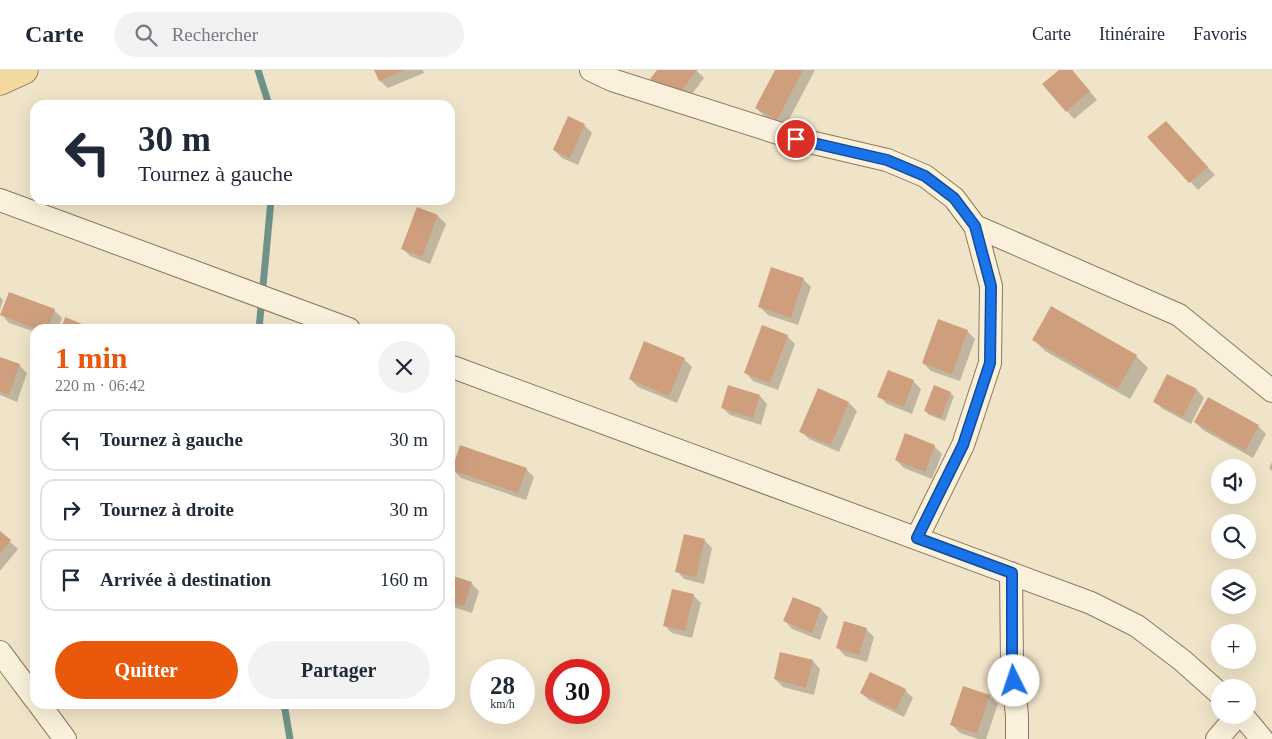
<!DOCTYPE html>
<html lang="fr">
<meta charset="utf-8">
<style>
body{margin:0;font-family:Georgia,serif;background:#f2f2f3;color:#1f2937;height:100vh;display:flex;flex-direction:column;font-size:19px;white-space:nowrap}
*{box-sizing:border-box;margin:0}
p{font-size:16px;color:#747a83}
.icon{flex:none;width:28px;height:28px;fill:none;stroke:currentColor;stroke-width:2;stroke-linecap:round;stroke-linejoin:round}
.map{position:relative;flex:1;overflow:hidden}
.details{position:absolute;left:30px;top:254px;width:425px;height:385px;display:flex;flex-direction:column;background:#fff;border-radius:15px;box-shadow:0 5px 20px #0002}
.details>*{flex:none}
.hud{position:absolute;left:30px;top:30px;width:425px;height:105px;border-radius:15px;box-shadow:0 5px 20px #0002;background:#fff;color:#1f2937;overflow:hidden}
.buttons{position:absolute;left:1211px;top:389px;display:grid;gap:10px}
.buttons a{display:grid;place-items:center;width:45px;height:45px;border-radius:50%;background:#fff;box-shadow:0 5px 20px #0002;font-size:25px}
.speed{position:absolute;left:470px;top:589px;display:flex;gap:10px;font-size:25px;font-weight:700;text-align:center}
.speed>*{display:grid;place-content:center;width:65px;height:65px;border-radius:50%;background:#fff;box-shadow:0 5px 20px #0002;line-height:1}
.speed small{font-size:12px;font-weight:400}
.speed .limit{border:8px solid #d22;background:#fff;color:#111}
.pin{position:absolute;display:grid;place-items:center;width:42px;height:42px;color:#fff;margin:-21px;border:2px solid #fff;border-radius:50%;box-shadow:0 1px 5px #0007}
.me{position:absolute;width:55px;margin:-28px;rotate:356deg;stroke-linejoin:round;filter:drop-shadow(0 0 4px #0008)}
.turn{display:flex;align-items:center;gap:18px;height:105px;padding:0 25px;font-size:22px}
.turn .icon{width:65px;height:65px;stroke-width:2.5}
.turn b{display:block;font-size:35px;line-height:42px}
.round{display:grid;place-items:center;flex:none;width:52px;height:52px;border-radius:26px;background:#f2f2f3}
.summary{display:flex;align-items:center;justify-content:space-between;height:85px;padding:0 25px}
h1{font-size:30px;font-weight:700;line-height:38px;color:#ea580c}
.button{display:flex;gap:10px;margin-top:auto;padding:10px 25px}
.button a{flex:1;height:58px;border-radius:30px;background:#ea580c;color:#fff;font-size:20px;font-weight:700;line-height:58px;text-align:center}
.button a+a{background:#f2f2f3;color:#1f2937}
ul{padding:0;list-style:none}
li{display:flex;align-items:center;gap:15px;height:62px;margin:0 10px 8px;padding:0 15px;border:2px solid #e0e1e3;border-radius:15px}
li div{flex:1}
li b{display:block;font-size:19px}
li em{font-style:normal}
header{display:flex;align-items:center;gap:30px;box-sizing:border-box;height:70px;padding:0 25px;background:#fff;border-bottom:1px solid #e0e1e3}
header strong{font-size:24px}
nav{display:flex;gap:28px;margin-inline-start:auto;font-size:18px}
.search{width:350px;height:45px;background:#f2f2f3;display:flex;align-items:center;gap:12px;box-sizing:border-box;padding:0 18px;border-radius:28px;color:#747a83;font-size:19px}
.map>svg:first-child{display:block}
.shadow{fill:#0003}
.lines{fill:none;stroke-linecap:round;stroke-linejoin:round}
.stream{stroke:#6f938a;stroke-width:7}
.building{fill:#cf9f7d}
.minor-casing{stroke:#8d765c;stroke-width:24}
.major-casing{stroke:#5b4430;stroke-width:29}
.minor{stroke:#faf1dc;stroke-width:22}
.major{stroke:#f3d9a0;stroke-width:28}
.route-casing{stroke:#114b97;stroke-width:12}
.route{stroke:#1a73e8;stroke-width:9}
</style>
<header>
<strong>Carte</strong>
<div class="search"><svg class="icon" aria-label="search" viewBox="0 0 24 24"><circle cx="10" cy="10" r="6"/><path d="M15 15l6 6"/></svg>Rechercher</div>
<nav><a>Carte</a><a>Itinéraire</a><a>Favoris</a></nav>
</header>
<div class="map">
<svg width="1272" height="669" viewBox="0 0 1272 669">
<rect width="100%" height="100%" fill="#f0e4c8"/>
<path class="shadow" d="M375,0H423L424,3L388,18L380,11Z
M659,0H696L704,8L684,35Z
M776,0H815L785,57L764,46L756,38Z
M1061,0H1072L1097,30L1074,49L1067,41Z
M569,48L584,55L592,63L578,95L562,88L554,80Z
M1173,60L1215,105L1198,120L1149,67Z
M417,138L438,146L446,154L430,194L410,186L402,178Z
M803,209L811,217L798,255L768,245L760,237Z
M0,227L3,230L0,240Z
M54,240L62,248L58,259H35V262L9,253L2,245Z
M967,261L975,269L960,311L931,301L923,293Z
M787,266L795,274L778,320L753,311L746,303Z
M1033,269L1136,286L1148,298L1130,329L1045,281Z
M0,288L19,295L27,303L17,332L0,325Z
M684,289L692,297L677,333L638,317L630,309Z
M913,311L921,319L912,344L887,334L879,326Z
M818,320L849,333L857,341L839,382L809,369L801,361Z
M1197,320L1204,328L1191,354L1163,339L1155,332Z
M950,323L954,326L945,351L929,345L926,341Z
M760,326L767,334L761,355L730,345L722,337Z
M1195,352L1258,356L1266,364L1253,388L1203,360Z
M934,376L942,384L932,409L904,398L896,390Z
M1272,392V401L1269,398Z
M526,399L534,407L526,430L461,408L453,400Z
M0,463L18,479L0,501Z
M704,470L712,478L704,514L684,509L677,501Z
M450,506L471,513L479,521L472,543L450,536Z
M693,525L701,533L692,568L672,563L664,555Z
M821,539L828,547L820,570L792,559L785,551Z
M866,559L874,567L867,592L845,586L838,578Z
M813,591L820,599L814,625L783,617L775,609Z
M905,620L913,628L904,647L869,630L861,623Z
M990,626L998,634L986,669H978L960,663L952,655Z"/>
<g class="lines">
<path class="stream" d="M258,0L269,35
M259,259L271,130
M284,634L290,669"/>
</g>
<path class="building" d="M374,0H405L379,11Z
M657,0H697L676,28L650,9Z
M775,0H803L777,50L755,38Z
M1059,0H1072L1090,21L1066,42L1042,14Z
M568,46L585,54L570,88L553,80Z
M1166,51L1208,97L1189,113L1147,67Z
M417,137L438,145L422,187L401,179Z
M771,197L804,208L791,248L758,237Z
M9,222L55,239L48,259H36L0,245Z
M1051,236L1137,285L1118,319L1032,270Z
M65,247L94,259H61Z
M938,249L968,260L952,304L922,293Z
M762,255L788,265L770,313L744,303Z
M644,271L685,288L669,326L629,309Z
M0,287L20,294L9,325L0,321Z
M888,300L914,310L904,337L877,327Z
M1167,304L1197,319L1183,347L1153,332Z
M728,315L760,325L753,348L721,338Z
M934,315L951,322L941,348L924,341Z
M818,318L849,332L831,375L799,362Z
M1208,327L1259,355L1245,381L1194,352Z
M905,363L935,375L925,402L895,390Z
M460,375L527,398L518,423L452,400Z
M0,461L11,470L0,484Z
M684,464L705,469L696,507L675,502Z
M450,505L472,512L464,536L450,532Z
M672,519L694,524L685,561L663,556Z
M793,527L821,538L812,563L783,551Z
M844,551L867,558L859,585L836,578Z
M780,582L813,590L806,618L774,609Z
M870,602L906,619L896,640L860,623Z
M963,616L990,625L977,664L950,655Z"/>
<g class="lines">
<g class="minor-casing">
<path id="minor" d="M591,0L612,10L797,69L887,90L925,106L954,128L975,156L991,216L990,293L963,375L917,468
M0,130L349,259
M975,156L1179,245L1272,321
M450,296L1091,533L1137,556L1183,591L1220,624
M1011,503L1012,594L1017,646V669
M0,582L35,629
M39,634L65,669
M1242,645L1262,669
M1217,669L1238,645"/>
</g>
<g class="major-casing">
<path id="major" d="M0,11L24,0"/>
</g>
<use href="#minor" class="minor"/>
<use href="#major" class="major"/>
</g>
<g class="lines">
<g class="route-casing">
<path id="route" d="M796,69L887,90L925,106L954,128L975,156L991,216L990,293L963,375L917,468L1012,503V594L1014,611"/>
</g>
<use href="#route" class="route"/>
</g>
</svg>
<div class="buttons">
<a><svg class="icon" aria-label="sound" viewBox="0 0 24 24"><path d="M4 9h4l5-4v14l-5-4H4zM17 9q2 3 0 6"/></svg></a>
<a><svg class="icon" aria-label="search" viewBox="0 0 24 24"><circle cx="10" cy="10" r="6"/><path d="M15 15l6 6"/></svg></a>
<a><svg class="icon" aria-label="layers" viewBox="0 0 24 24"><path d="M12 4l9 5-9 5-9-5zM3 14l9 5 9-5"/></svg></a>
<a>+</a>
<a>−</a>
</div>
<div class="speed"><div>28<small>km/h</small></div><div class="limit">30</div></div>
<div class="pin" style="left:796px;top:69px;background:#d93025"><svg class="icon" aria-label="arrive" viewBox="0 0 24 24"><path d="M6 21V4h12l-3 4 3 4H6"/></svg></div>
<svg class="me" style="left:1014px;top:611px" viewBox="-20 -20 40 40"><circle r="19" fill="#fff"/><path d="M0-13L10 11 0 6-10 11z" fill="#1a73e8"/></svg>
<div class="hud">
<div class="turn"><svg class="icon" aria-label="left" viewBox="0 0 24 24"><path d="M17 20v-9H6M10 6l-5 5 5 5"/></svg><div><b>30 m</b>Tournez à gauche</div></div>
</div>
<section class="details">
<div class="summary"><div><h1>1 min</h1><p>220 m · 06:42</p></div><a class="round"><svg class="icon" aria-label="close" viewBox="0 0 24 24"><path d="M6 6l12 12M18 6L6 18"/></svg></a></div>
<ul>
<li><svg class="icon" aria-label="left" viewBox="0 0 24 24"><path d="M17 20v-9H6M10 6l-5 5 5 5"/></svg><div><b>Tournez à gauche</b></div><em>30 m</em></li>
<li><svg class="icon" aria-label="right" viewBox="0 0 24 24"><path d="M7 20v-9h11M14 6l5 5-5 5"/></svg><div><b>Tournez à droite</b></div><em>30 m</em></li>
<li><svg class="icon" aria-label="arrive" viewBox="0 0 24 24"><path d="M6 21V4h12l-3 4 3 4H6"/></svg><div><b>Arrivée à destination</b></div><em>160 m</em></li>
</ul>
<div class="button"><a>Quitter</a><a>Partager</a></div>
</section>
</div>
